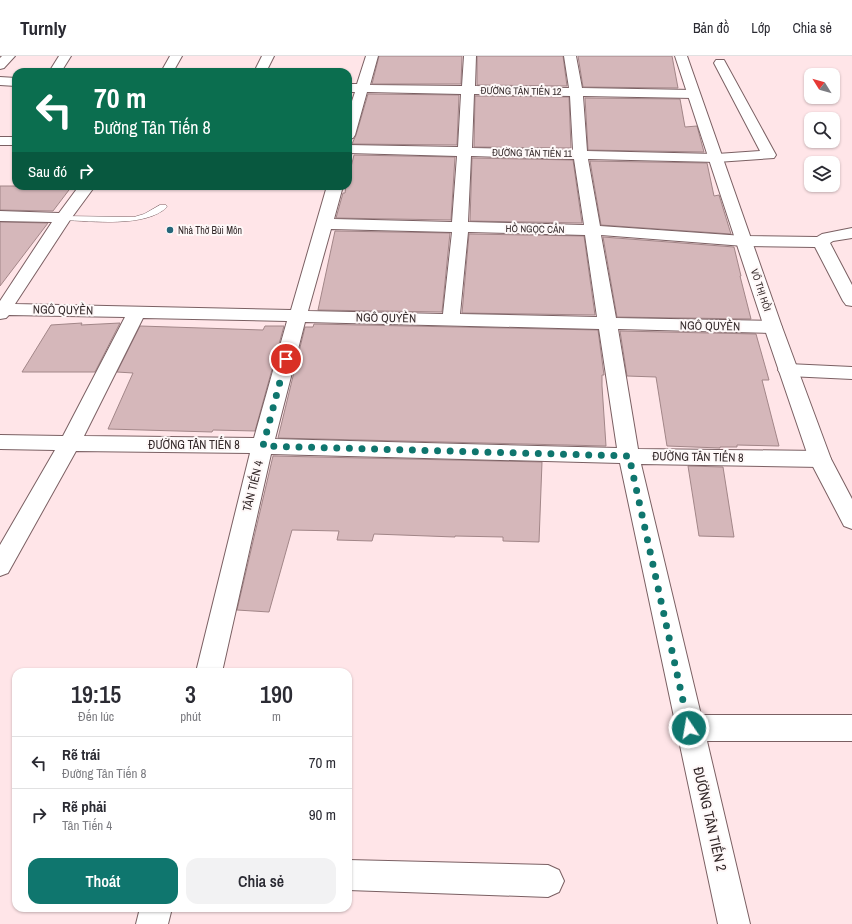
<!DOCTYPE html>
<html lang="vi">
<meta charset="utf-8">
<style>
body{margin:0;font-family:"Archivo Narrow",sans-serif;background:#f2f2f3;color:#2b2b33;height:100vh;display:flex;flex-direction:column;font-size:15px;white-space:nowrap}
*{box-sizing:border-box;margin:0}
p{font-size:13px;color:#7c7c81}
.icon{flex:none;width:22px;height:22px;fill:none;stroke:currentColor;stroke-width:2;stroke-linecap:round;stroke-linejoin:round}
.map{position:relative;flex:1;overflow:hidden}
.details{position:absolute;left:12px;top:612px;width:340px;height:244px;display:flex;flex-direction:column;background:#fff;border-radius:12px;box-shadow:0 1px 3px #0004}
.details>*{flex:none}
.banner{position:absolute;left:12px;top:12px;width:340px;height:122px;border-radius:12px;box-shadow:0 1px 3px #0004;background:#0b6e4f;color:#fff;overflow:hidden}
.needle{width:26px;rotate:307deg}
.buttons{position:absolute;left:804px;top:12px;display:grid;gap:8px}
.buttons a{display:grid;place-items:center;width:36px;height:36px;border-radius:8px;background:#fff;box-shadow:0 1px 3px #0004;font-size:20px}
.pin{position:absolute;display:grid;place-items:center;width:34px;height:34px;color:#fff;margin:-17px;border:2px solid #fff;border-radius:50%;box-shadow:0 1px 4px #0007}
.me{position:absolute;width:44px;margin:-22px;rotate:348deg;stroke-linejoin:round;filter:drop-shadow(0 0 3px #0008)}
.turn{display:flex;align-items:center;gap:14px;height:84px;padding:0 16px;font-size:18px}
.turn .icon{width:52px;height:52px;stroke-width:2.5}
.turn b{display:block;font-size:28px;line-height:34px}
.then{display:flex;align-items:center;height:38px;padding:0 16px;background:#0003;gap:8px;font-size:15px}
.eta{display:flex;justify-content:space-evenly;align-items:center;height:68px;text-align:center}
.eta b{font-size:24px;font-weight:600;line-height:28px}
.primary-button{display:flex;gap:8px;margin-top:auto;padding:8px 16px}
.primary-button a{flex:1;height:46px;border-radius:12px;background:#0f766e;color:#fff;font-size:16px;font-weight:600;line-height:46px;text-align:center}
.primary-button a+a{background:#f2f2f3;color:#2b2b33}
ul{padding:0;list-style:none}
li{display:flex;align-items:center;gap:12px;height:52px;padding:0 16px;border-top:1px solid #e1e1e2}
li div{flex:1}
li b{display:block;font-size:15px}
li em{font-style:normal}
header{display:flex;align-items:center;gap:24px;box-sizing:border-box;height:56px;padding:0 20px;background:#fff;border-bottom:1px solid #e1e1e2}
header strong{font-size:19px}
nav{display:flex;gap:22px;margin-inline-start:auto;font-size:14px}
.map>svg:first-child{display:block}
.building{fill:#d5b7ba;stroke:#a28688}
.lines{fill:none;stroke-linecap:round;stroke-linejoin:round}
.lane-casing{stroke:#7b6063;stroke-width:1}
.street-casing{stroke:#7b6063;stroke-width:2}
.secondary-casing{stroke:#7b6063;stroke-width:2}
.lane{fill:#fff;fill-rule:evenodd}
.street{fill:#fff;fill-rule:evenodd}
.secondary{fill:#fff;fill-rule:evenodd}
.route{stroke:#0f766e;stroke-width:7;stroke-dasharray:0 12.6}
.poi-dot{fill:#25667a;stroke:#fef8f8;stroke-width:1.5}
.labels{text-anchor:middle;dominant-baseline:central;stroke-width:4;stroke-linejoin:round;paint-order:stroke}
.far-street-label{font-size:10px;fill:#332829;stroke:#fef8f8}
.far-poi-label{font-size:10px;fill:#332829;stroke:#fef8f8;text-anchor:start}
.street-label{font-size:12px;fill:#332829;stroke:#fef8f8}
.near-street-label{font-size:14px;fill:#332829;stroke:#fef8f8}
</style>
<header>
<strong>Turnly</strong>
<nav><a>Bản đồ</a><a>Lớp</a><a>Chia sẻ</a></nav>
</header>
<div class="map">
<svg width="852" height="868" viewBox="0 0 852 868">
<rect width="100%" height="100%" fill="#ffe5e8"/>
<path class="building" d="M379,0H462L461,28H372Z
M477,0H563L567,30L477,29Z
M578,0H672L678,32L583,31Z
M368,38L459,39L457,89L352,88L356,79Z
M475,40L569,41L571,92L474,91Z
M585,42L680,43L685,71L697,70L704,96L588,94Z
M354,99L455,101L451,164L336,162L343,137H345L346,130H348V123Z
M472,102L573,104L582,167L470,165Z
M590,105L707,107L714,140L719,139L731,178L601,169Z
M0,130H72L53,155L0,154Z
M0,166L48,167L0,230Z
M335,175L450,177L442,256L318,254Z
M469,178L584,180L595,259L462,257Z
M603,181L734,191L741,220H740L751,263L617,261Z
M82,267L81,269L120,267L95,316H22L51,269Z
M314,268L598,274L604,319H602V330L606,390L278,382L305,271H313Z
M140,270L263,274L265,270H284L255,375L213,374L212,376L108,373L133,317L117,316Z
M620,275L756,278L769,324H762L779,390L737,389V391H720V392L667,390L656,321L627,320Z
M273,400L542,406L539,486L503,485V481L455,480V481L374,478L372,485L337,484L339,475L292,474L269,556L237,554Z
M688,410L723,411L734,481L699,480Z"/>
<g class="lines">
<g class="lane-casing">
<path id="lane" d="M160,149H166L167,151C146,172 91,165 63,164L59,162L63,160L134,161L144,158Z"/>
</g>
<g class="street-casing">
<path id="street" d="M2,0H15L4,12L0,13V2Z
M59,0H71L61,16H49Z
M170,0H182L173,16H161Z
M262,0H274L266,16H254Z
M366,0H378L370,29L462,30L464,0H476L475,30L569,32L564,0H576L582,32L693,34L698,35L699,38L698,41L693,42L583,40L587,95L717,98L760,95L714,7L716,4H724L776,99L774,102L717,106L588,103L600,170L744,180L817,181L822,178L852,172V182L833,185L830,187L852,229V250L846,249L843,245L815,191L744,190L601,179L616,262L773,265L779,267L782,271L779,275L773,277L618,273L638,393L820,395L828,398L831,403L828,408L820,411L641,408L701,659H852V685H707L750,868H718L620,407L271,398L222,616H196L250,397L76,395L8,517L0,520V489L55,394L0,393V379L63,380L125,261L9,259L6,262L0,263V245L52,166L0,165V155L59,157L79,130H95L70,164L15,248L291,254L327,130H343L334,163L452,166L457,100L348,97V89L458,91L461,38L367,36L355,79L353,82L348,83V57L355,36H348V28H357ZM474,38L570,40L573,94L472,92ZM471,100L574,103L584,169L468,166ZM331,173L452,176L443,258L308,255ZM468,176L585,179L597,261L460,258ZM143,262L287,265L254,382L84,380ZM305,266L599,273L617,392L275,383Z
M0,21L16,22V30L0,29Z
M0,81H16V89H0Z
M788,308L852,311V323L788,320L781,318L778,314L781,310Z
M348,804L548,809L559,814L564,825L559,836L548,841L348,834Z
M140,852H172L168,868H136Z"/>
</g>
<g class="secondary-casing">
<path id="secondary" d="M675,0H687L782,271L831,403L852,443V473L844,470L809,403L764,271Z"/>
</g>
<use href="#lane" class="lane"/>
<use href="#street" class="street"/>
<use href="#secondary" class="secondary"/>
</g>
<g class="lines">
<path class="route" d="M286,303L263,390L629,400L689,672"/>
</g>
<circle class="poi-dot" cx="170" cy="174" r="4"/>
<g class="labels">
<g class="far-street-label">
<text transform="translate(521 35) rotate(1)">ĐƯỜNG TÂN TIẾN 12</text>
<text transform="translate(532 97) rotate(1)">ĐƯỜNG TÂN TIẾN 11</text>
<text transform="translate(535 173) rotate(1)">HỒ NGỌC CẨN</text>
<text transform="translate(761 234) rotate(72)">VÕ THỊ HỒI</text>
</g>
<g class="far-poi-label">
<text x="178" y="174">Nhà Thờ Bùi Môn</text>
</g>
<g class="street-label">
<text transform="translate(63 254) rotate(1)">NGÔ QUYỀN</text>
<text transform="translate(386 262) rotate(1)">NGÔ QUYỀN</text>
<text transform="translate(710 270) rotate(1)">NGÔ QUYỀN</text>
<text x="194" y="389">ĐƯỜNG TÂN TIẾN 8</text>
<text transform="translate(698 401) rotate(1)">ĐƯỜNG TÂN TIẾN 8</text>
<text transform="translate(253 430) rotate(-76)">TÂN TIẾN 4</text>
</g>
<g class="near-street-label">
<text transform="translate(710 763) rotate(77)">ĐƯỜNG TÂN TIẾN 2</text>
</g>
</g>
</svg>
<div class="buttons">
<a><svg class="needle" viewBox="-14 -14 28 28"><path d="M0-13l5 13h-10z" fill="#e53935"/><path d="M0 13l5-13h-10z" fill="#7c7c81"/></svg></a>
<a><svg class="icon" aria-label="search" viewBox="0 0 24 24"><circle cx="10" cy="10" r="6"/><path d="M15 15l6 6"/></svg></a>
<a><svg class="icon" aria-label="layers" viewBox="0 0 24 24"><path d="M12 4l9 5-9 5-9-5zM3 14l9 5 9-5"/></svg></a>
</div>
<div class="pin" style="left:286px;top:303px;background:#d93025"><svg class="icon" aria-label="arrive" viewBox="0 0 24 24"><path d="M6 21V4h12l-3 4 3 4H6"/></svg></div>
<svg class="me" style="left:689px;top:672px" viewBox="-20 -20 40 40"><circle r="17" fill="#0f766e" stroke="#fff" stroke-width="3"/><path d="M0-11L8 9 0 5-8 9z" fill="#fff"/></svg>
<div class="banner">
<div class="turn"><svg class="icon" aria-label="left" viewBox="0 0 24 24"><path d="M17 20v-9H6M10 6l-5 5 5 5"/></svg><div><b>70 m</b>Đường Tân Tiến 8</div></div>
<div class="then">Sau đó<svg class="icon" aria-label="right" viewBox="0 0 24 24"><path d="M7 20v-9h11M14 6l5 5-5 5"/></svg></div>
</div>
<section class="details">
<div class="eta">
<div><b>19:15</b><p>Đến lúc</p></div>
<div><b>3</b><p>phút</p></div>
<div><b>190</b><p>m</p></div>
</div>
<ul>
<li><svg class="icon" aria-label="left" viewBox="0 0 24 24"><path d="M17 20v-9H6M10 6l-5 5 5 5"/></svg><div><b>Rẽ trái</b><p>Đường Tân Tiến 8</p></div><em>70 m</em></li>
<li><svg class="icon" aria-label="right" viewBox="0 0 24 24"><path d="M7 20v-9h11M14 6l5 5-5 5"/></svg><div><b>Rẽ phải</b><p>Tân Tiến 4</p></div><em>90 m</em></li>
</ul>
<div class="primary-button"><a>Thoát</a><a>Chia sẻ</a></div>
</section>
</div>
